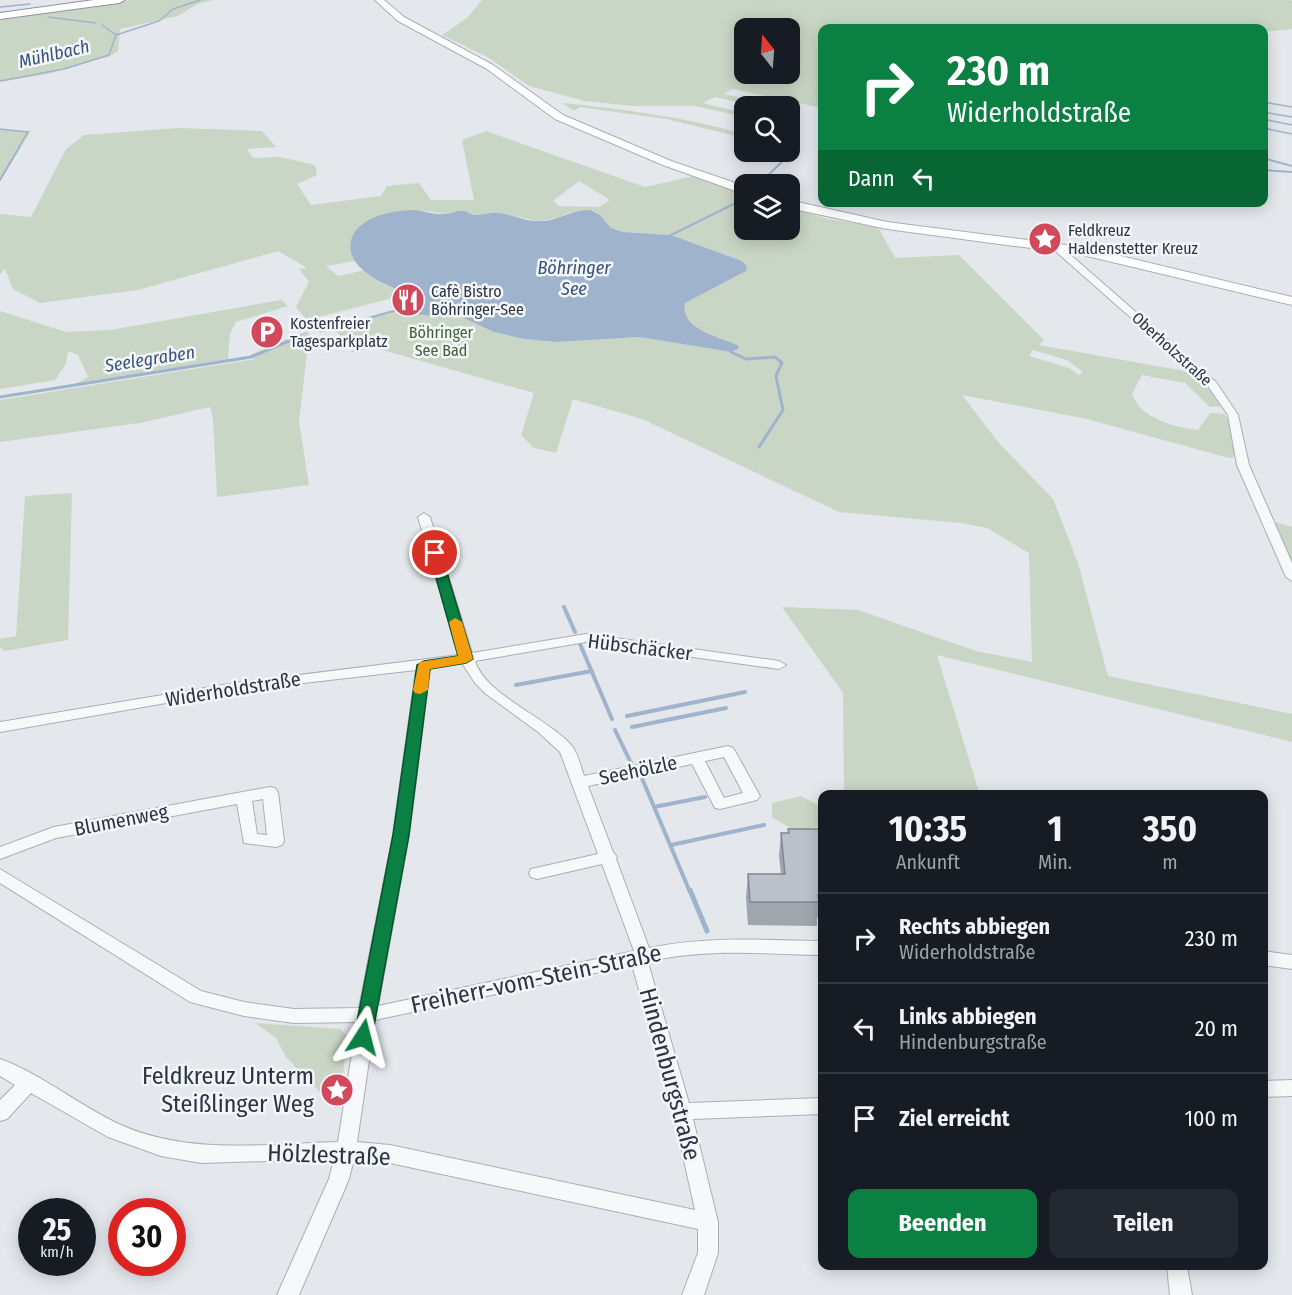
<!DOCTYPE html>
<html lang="de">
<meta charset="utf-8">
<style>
body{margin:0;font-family:"Fira Sans Condensed",sans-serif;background:#242831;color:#f1f3f6;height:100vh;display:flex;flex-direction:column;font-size:22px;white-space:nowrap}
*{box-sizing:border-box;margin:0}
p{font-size:20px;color:#9ea1a6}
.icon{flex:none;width:33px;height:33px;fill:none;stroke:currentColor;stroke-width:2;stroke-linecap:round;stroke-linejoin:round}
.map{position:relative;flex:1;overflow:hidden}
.details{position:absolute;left:818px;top:790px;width:450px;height:480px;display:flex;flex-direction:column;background:#171b24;border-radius:12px;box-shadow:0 3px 15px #0003}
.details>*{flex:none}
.guide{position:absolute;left:818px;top:24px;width:450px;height:183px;border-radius:12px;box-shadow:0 3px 15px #0003;background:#0b8043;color:#fff;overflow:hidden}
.needle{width:39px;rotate:343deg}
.controls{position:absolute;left:734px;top:18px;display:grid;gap:12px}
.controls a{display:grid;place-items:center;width:66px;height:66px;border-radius:12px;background:#171b24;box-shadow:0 3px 15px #0003;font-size:30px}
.speed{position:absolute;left:18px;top:1198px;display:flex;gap:12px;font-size:30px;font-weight:700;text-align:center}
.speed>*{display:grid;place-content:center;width:78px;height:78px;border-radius:50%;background:#171b24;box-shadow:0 3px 15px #0003;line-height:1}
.speed small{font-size:15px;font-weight:400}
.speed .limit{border:9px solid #d22;background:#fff;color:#111}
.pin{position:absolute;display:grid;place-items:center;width:51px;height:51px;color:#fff;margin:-26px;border:3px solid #fff;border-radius:50%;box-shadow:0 2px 6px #0007}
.me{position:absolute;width:66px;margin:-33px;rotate:9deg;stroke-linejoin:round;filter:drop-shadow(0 0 4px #0008)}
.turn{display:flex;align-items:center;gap:21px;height:126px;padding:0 30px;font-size:27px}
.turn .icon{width:78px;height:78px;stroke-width:2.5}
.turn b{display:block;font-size:42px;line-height:51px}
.then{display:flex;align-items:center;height:57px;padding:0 30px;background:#0003;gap:12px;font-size:22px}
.eta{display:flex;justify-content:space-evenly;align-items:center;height:102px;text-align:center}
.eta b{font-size:36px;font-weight:700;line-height:42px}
.cta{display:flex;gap:12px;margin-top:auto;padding:12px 30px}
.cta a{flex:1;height:69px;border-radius:12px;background:#0b8043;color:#fff;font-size:24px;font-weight:700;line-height:69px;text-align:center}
.cta a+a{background:#242831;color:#f1f3f6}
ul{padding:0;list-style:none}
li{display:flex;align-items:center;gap:18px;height:90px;padding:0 30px;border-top:2px solid #363941}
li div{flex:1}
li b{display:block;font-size:22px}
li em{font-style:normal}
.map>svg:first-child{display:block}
.green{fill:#c9d6c5;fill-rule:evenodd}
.water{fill:#9fb4cc}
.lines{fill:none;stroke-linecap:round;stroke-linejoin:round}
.stream-far4{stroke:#9fb4cc;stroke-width:1.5}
.stream-far3{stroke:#9fb4cc;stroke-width:2}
.stream-far2{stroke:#9fb4cc;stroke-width:3}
.stream-far1{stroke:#9fb4cc;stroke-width:4}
.stream{stroke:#9fb4cc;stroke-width:5}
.street-casing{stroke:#a9aeb7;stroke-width:2}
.secondary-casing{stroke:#a9aeb7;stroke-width:2}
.highway-casing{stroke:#8b94a3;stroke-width:2}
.street{fill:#f7f8fa;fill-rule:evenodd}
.secondary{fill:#fff;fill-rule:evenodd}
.highway{fill:#fff;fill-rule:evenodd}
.wall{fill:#a1a5ae}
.building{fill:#bbc0ca;stroke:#83868d;stroke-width:1.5}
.route{fill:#0b8043;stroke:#07532c;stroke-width:1.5}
.slow{fill:#f59e0b}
.labels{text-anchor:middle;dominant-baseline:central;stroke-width:5;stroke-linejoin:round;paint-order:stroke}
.far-poi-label{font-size:16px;fill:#2b3445;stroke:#f4f6f9;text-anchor:start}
.far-park-label{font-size:16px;fill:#3f6138;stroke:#f4f6f9}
.far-street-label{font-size:16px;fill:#2b3445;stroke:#f4f6f9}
.far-water-label{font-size:18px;font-style:italic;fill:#34527a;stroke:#f4f6f9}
.street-label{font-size:20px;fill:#2b3445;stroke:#f4f6f9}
.near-street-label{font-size:24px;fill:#2b3445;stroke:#f4f6f9}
.near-poi-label{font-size:24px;fill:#2b3445;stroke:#f4f6f9;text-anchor:end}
</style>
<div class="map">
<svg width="1292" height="1295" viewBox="0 0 1292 1295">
<rect width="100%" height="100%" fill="#e4e7ec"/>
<path class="green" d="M133,0H213L197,4L178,16L120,29L118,51L110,56L47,74L0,82V18Z
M482,0H1290L1292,1V29L1263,32V28H822V108L733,89L724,94L776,106H753L715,97L703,103L744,113V117L695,106H633L585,101L529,86L489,58L442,35L467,18ZM744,28H789V74H744Z
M562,103C624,109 684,117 744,134V138L666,119L580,107L574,111Z
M179,128L262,131L276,147L247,149L253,158L280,157L315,165L317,175L297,184L311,205L381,196L387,186L419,183L431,200H474L462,140L486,131L645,187L694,176L744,192V230H789V207L827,219L878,227L895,258L959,255L1044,340L1039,345L1196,373L1208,384L1223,406L1210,407L1185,383L1142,375L1132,394C1141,419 1174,427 1198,430L1210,413L1224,414L1228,419L1236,457L1229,458L1087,419L962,395L999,443L1053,499L1078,563L1108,676L1292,714V742L937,655L980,795H844L843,693L782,607L858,610L976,651L1032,662L1029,553L987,528L961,523L839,512L642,419L573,399L556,453L534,448L521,435L534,393L386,351L372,348L348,353L356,349L333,329L320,333L318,330L418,304L412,308L417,314L446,316L455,314L494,332L558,342L639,337L731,352L738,349L739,346C720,337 679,330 684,303L746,271L747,266L742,261L671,235L623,232L611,228L596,212L591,210L569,213L557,218L538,221L505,214L472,215L459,211L445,214L427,211H398L381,215L352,256L355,261L326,266L338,276L366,270L385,285L408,294L307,320L296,307L309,282L299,269L307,268L278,251L138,290L40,303L13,289L5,269L0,274V214L31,217L66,149L84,135ZM579,181L610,200L599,207L559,206L553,201ZM1033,350L1067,360L1083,372L1079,375L1069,368L1029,356Z
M0,129L31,131L0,180Z
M281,300L288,306L236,322L230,334L228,359L71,386L88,377L78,355L68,351L66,364L55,380L0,389V311L66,332L110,330Z
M307,331L313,340L308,344L299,422L309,485L217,497L213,419L210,407L140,423L0,442V400L255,359L250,355Z
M72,493L68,640L4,651L0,647V639L16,636L25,496Z
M1268,520L1292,527V575Z
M801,796L820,806L822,826L795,831L772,817V803Z
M255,1023L340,1029L348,1037L342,1081L341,1085L332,1087L331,1090L341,1097L336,1109L286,1057L276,1038Z"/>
<path class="water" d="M591,210L600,215L611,228L623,232L671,235L742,261L747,266L746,271L685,303C679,330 721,337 739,346L738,349L731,352L639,337L558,342L525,339L494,332L455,314L436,317L417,314L412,308L421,299C401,292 355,275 351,252C345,220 389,210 414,210C424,211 435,215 445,214C451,214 457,210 463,211C472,212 463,212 471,214C479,217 490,212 498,213C512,214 524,221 538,221C557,222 572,209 591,210Z"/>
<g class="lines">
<path class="stream-far4" d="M0,7L30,4
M48,17L96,23
M102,25L116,35
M0,81L64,69L109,55L116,35L159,21L173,9L200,0
M1263,102L1292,107
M1263,112L1292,117
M1263,119L1292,125
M1263,128L1292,134
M0,129L28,132L19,147"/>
<path class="stream-far3" d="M1263,158L1292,166
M1263,170L1292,172
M0,180L20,146
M759,184L791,153
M671,235L744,199
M337,327L418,304"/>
<path class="stream-far2" d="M731,352L746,359L775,357L782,363L776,376L783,410L759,447
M0,397L251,357L301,336"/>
<path class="stream-far1" d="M564,607L575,632
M580,644L612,719
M516,685L592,671
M627,716L745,692
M632,727L726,708
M615,730L631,763
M641,776L690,892
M654,807L705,797
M671,845L764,825"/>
<path class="stream" d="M690,890L707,931"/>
<g class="street-casing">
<path id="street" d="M1052,244H1058L1216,382L1238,415L1249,465L1292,563V581L1286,577L1237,465L1228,415L1208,386L1052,248Z
M424,513L430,517L472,653L586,634L779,661L786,665L779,669L586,642L475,661C485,695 548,718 572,746C578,754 581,767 584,776L728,746L733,748L735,751L760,796L757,800L720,809L715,808L692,764L588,786L613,852L617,857L616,859L649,948C706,936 764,940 822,941V955C765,954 707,948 651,961L649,966L689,1103L822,1098V1114L693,1119L718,1222V1253L704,1295H682L698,1253V1229L390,1163L354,1159L349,1179L299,1295H277L329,1179L334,1159L201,1163L161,1156L108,1137L31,1093L7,1119L0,1121V1100L15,1085L0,1076V1059C40,1073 81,1107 121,1125C188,1155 266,1144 338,1142L357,1022L294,1023L244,1016L190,1002L0,883V869L201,991L244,1002L294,1009L359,1008L393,835L416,670L235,691L0,732V722L235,683L459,655L418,517ZM462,663L475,683L486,694L538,732L560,752L598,854L531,869L529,873L531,877L537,879L602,864L634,951L378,1006L409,835L430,668ZM724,757L743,793L724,798L705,761ZM632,965L673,1111L695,1210L390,1145L357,1142L375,1020Z
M270,787L275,788L278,792L284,841L282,845L276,847L244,843L237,804L56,838L0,859V847L54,827ZM263,799L267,835L257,834L252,801Z
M1263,951L1292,955V969L1263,965Z
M1292,1080V1096L1263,1097V1081Z
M1167,1266H1187L1192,1295H1170Z"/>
</g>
<g class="secondary-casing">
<path id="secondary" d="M375,0H384L404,17L493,65L563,115L671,161L744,186V194L663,165L555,119L487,69L398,21Z
M789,200L887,222L1083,247L1292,297V305L1083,255L887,229L789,208Z"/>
</g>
<g class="highway-casing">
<path id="highway" d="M94,0H125L119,3L0,19V13Z"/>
</g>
<use href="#street" class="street"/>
<use href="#secondary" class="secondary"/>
<use href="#highway" class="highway"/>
</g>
<path class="wall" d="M788,829H822V918H817V926L748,925L746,898L748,874H781L779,856L781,833H788Z"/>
<path class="building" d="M788,829H822V895H818L819,902H750L748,874H785L781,833H789Z"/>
<path class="route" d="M435,549L441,553L473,659L466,663L430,669L409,835L372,1037L370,1042L363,1044L357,1042L354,1037L393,835L417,665L424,661L458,656L429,553Z"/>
<path class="slow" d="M455,618L462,622L473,659L466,663L430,669L428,690L420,694L415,693L413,690L419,662L458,656L449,622Z"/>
<defs>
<g id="sight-disc" transform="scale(1.725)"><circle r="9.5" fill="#d1495b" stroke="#f4f6f9"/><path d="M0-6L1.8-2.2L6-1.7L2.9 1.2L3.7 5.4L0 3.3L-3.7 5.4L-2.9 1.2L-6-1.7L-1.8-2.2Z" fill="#fff"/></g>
<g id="restaurant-disc" transform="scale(1.725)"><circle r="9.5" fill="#d1495b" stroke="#f4f6f9"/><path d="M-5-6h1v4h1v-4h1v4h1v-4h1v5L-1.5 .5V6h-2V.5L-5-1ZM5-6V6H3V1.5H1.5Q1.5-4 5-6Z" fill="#fff"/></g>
<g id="parking-disc" transform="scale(1.725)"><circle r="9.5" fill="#d1495b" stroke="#f4f6f9"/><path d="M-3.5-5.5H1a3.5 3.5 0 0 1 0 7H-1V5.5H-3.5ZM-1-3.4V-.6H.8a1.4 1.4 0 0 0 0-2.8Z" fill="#fff"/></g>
</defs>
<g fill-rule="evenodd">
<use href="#sight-disc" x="1045" y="239"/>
<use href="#restaurant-disc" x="408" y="300"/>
<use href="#parking-disc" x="267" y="332"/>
<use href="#sight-disc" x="337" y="1090"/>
</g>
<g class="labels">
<g class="far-poi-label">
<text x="1068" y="230">Feldkreuz<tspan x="1068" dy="18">Haldenstetter Kreuz</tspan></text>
<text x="431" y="291">Cafè Bistro<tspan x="431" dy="18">Böhringer-See</tspan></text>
<text x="290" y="323">Kostenfreier<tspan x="290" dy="18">Tagesparkplatz</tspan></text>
</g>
<g class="far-park-label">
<text x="441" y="332">Böhringer<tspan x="441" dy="18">See Bad</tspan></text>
</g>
<g class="far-street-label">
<text transform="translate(1172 349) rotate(42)">Oberholzstraße</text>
</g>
<g class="far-water-label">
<text transform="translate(54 54) rotate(-13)">Mühlbach</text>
<text x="574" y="268">Böhringer<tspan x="574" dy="21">See</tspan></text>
<text transform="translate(150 359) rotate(-9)">Seelegraben</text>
</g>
<g class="street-label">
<text transform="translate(640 647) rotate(7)">Hübschäcker</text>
<text transform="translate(233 689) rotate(-9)">Widerholdstraße</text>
<text transform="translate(638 770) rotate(-12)">Seehölzle</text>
<text transform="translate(121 820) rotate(-11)">Blumenweg</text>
</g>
<g class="near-street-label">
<text transform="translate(536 979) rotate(-12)">Freiherr-vom-Stein-Straße</text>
<text transform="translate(670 1074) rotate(75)">Hindenburgstraße</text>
<text transform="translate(329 1155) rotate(2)">Hölzlestraße</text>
</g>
<g class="near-poi-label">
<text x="314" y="1076">Feldkreuz Unterm<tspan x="314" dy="28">Steißlinger Weg</tspan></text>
</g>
</g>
</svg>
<div class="controls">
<a><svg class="needle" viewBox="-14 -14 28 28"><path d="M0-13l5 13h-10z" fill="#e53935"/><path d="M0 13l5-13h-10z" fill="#9ea1a6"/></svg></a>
<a><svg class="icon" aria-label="search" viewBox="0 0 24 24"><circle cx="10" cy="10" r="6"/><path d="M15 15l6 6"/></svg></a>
<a><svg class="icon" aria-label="layers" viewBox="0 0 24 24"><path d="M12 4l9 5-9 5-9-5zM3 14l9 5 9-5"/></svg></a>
</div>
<div class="speed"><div>25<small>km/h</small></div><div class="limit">30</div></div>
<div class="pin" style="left:435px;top:553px;background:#d93025"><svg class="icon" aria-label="arrive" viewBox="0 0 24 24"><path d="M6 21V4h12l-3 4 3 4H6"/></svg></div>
<svg class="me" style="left:363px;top:1037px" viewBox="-20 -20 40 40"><path d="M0-17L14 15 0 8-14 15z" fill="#0b8043" stroke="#fff" stroke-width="4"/></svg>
<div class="guide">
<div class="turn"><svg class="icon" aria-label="right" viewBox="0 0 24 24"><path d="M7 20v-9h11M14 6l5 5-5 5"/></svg><div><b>230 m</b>Widerholdstraße</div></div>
<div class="then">Dann<svg class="icon" aria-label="left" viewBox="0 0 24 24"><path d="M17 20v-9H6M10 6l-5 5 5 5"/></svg></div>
</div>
<section class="details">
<div class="eta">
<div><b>10:35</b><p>Ankunft</p></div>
<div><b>1</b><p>Min.</p></div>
<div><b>350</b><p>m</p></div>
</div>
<ul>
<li><svg class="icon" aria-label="right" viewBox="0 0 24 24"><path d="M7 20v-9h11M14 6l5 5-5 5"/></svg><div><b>Rechts abbiegen</b><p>Widerholdstraße</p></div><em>230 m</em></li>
<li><svg class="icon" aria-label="left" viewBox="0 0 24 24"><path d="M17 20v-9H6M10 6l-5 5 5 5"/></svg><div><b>Links abbiegen</b><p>Hindenburgstraße</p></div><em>20 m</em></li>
<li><svg class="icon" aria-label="arrive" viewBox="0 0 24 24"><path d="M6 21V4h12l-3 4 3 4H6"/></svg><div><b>Ziel erreicht</b></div><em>100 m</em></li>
</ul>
<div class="cta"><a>Beenden</a><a>Teilen</a></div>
</section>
</div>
